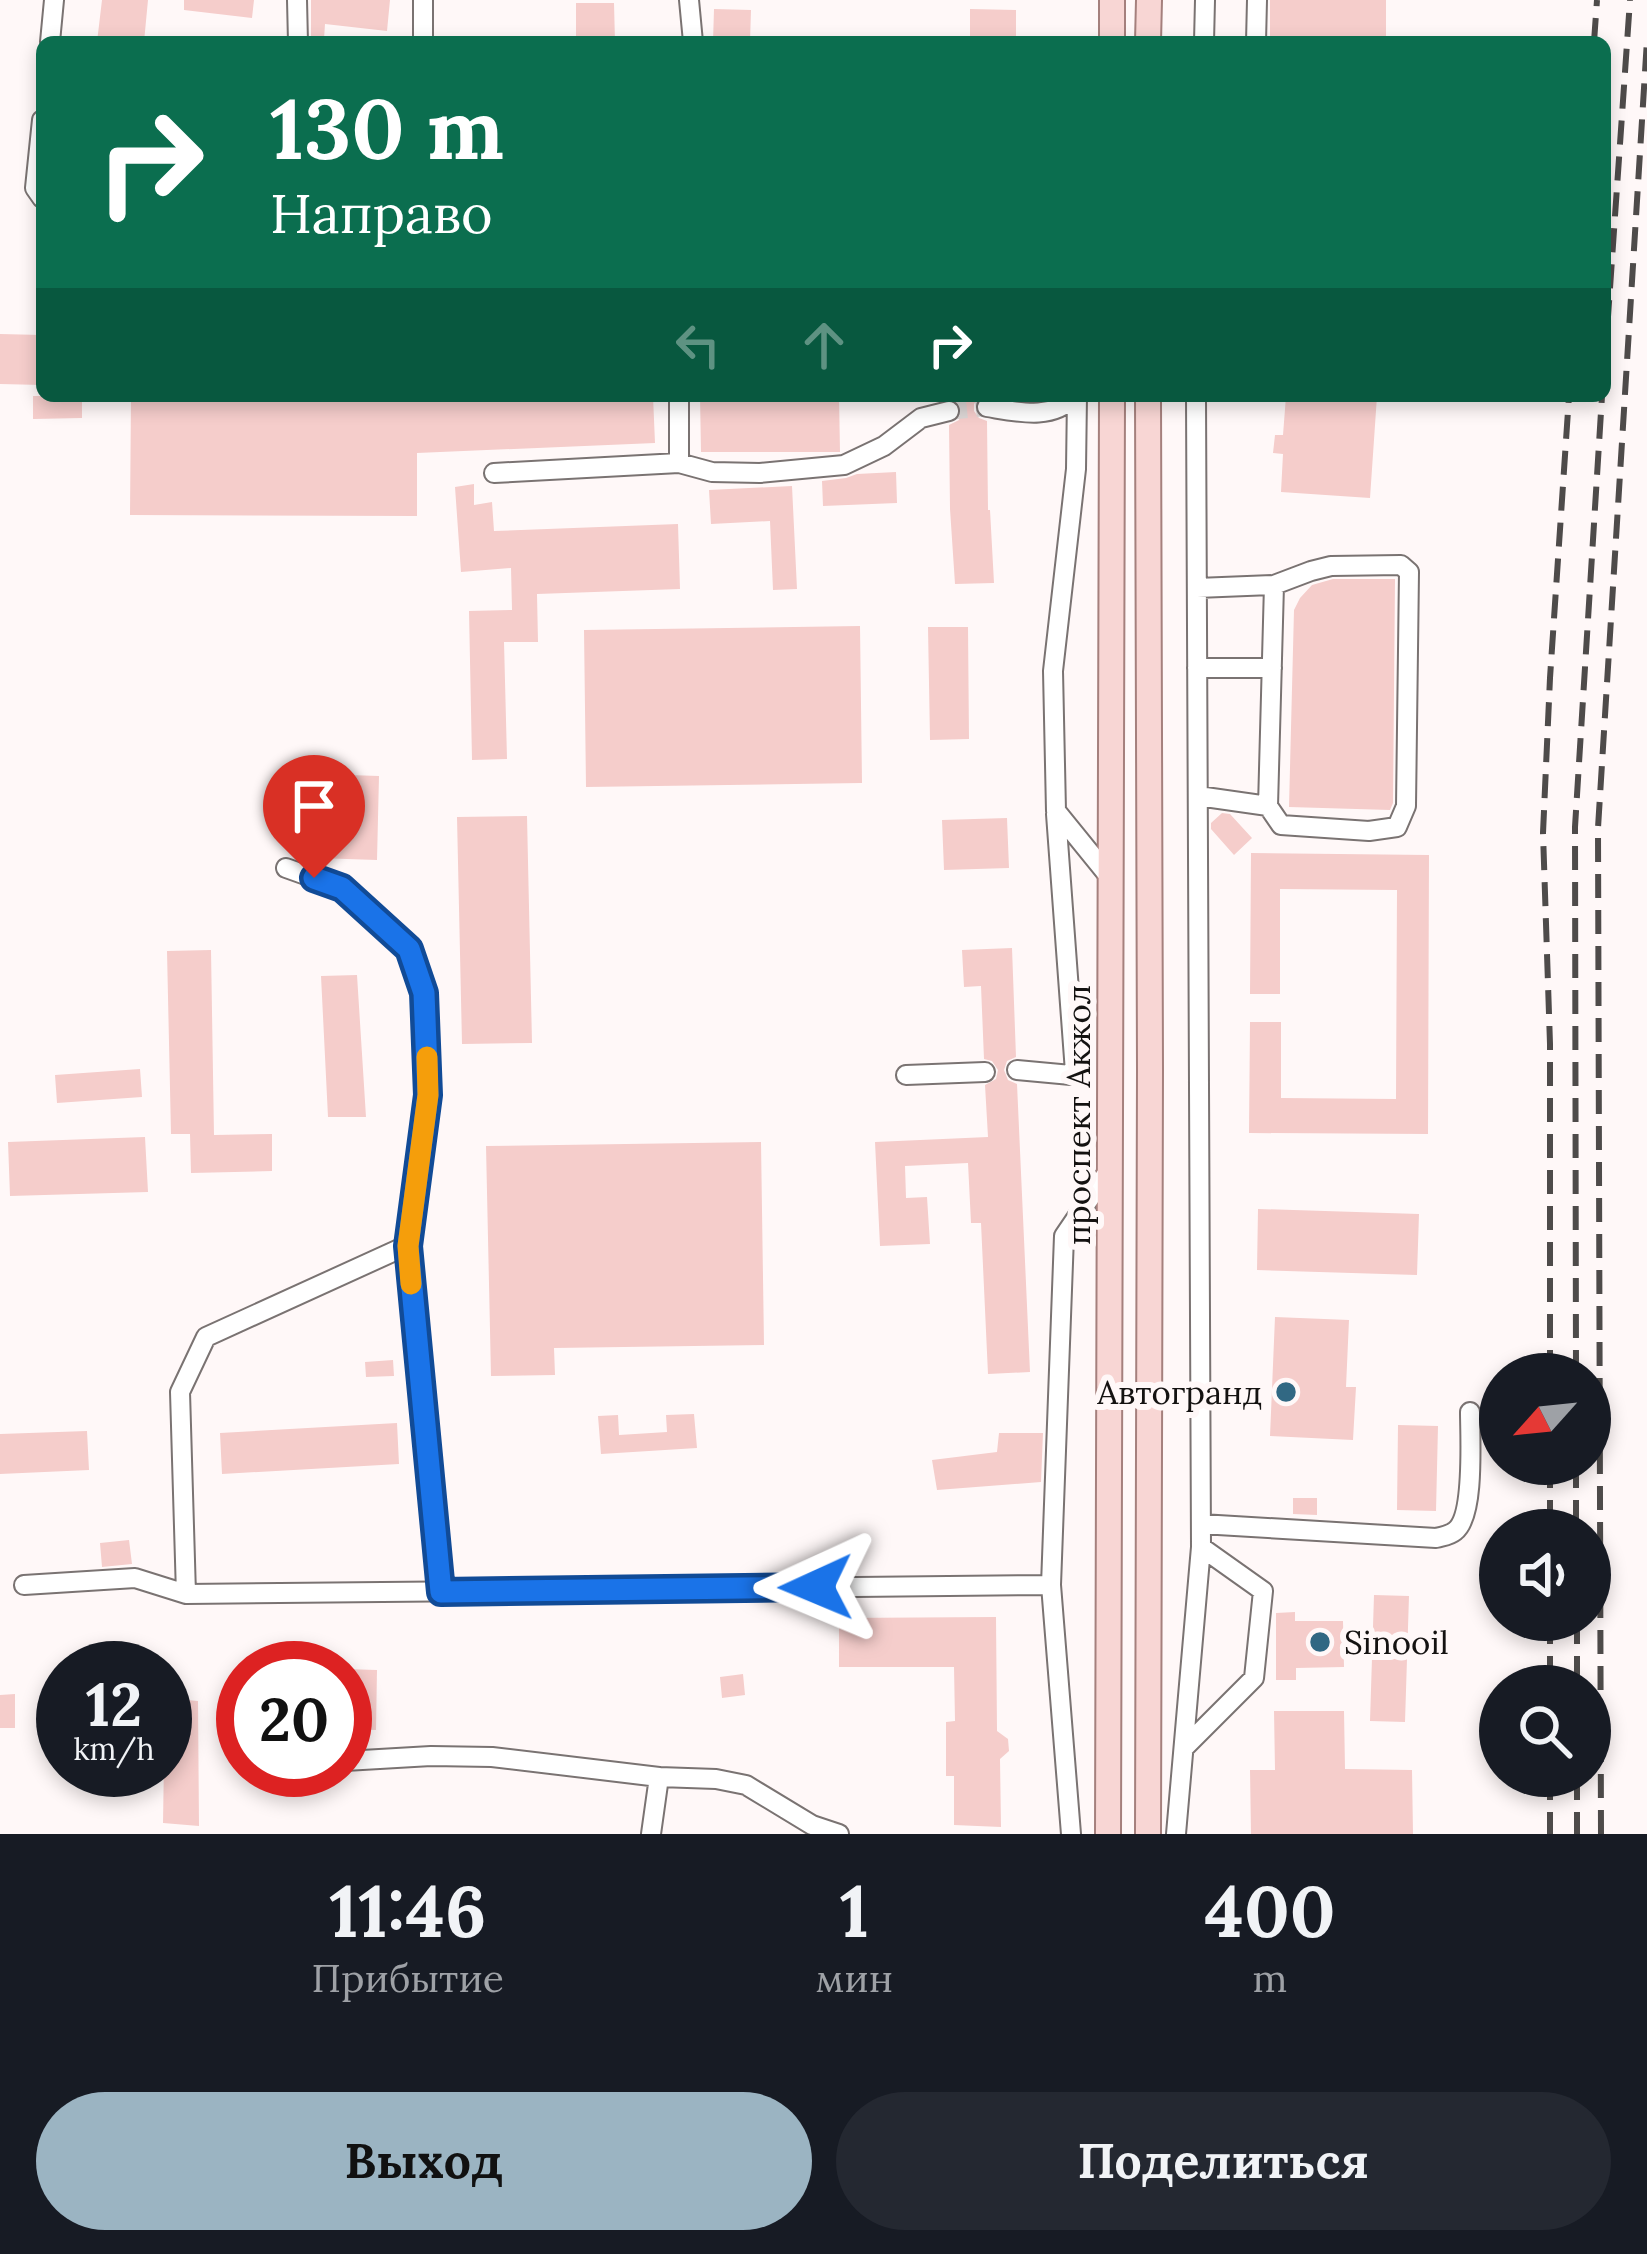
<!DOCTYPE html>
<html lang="ru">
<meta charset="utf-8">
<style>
body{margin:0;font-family:Lora,serif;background:#242831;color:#f1f3f6;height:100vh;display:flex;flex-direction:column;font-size:45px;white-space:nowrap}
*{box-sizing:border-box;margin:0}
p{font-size:39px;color:#9ea1a6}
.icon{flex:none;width:66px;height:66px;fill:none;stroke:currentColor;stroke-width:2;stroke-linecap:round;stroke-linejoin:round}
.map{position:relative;height:1834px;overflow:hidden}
.details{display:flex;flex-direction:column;background:#171b24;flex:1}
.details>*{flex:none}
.guide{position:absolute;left:36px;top:36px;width:1575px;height:366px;border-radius:18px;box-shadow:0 6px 18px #0003;background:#0b6e4f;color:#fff;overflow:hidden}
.needle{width:78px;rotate:243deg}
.controls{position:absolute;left:1479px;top:1353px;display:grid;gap:24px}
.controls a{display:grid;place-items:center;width:132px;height:132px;border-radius:50%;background:#171b24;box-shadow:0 6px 18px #0003;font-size:60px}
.speed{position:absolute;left:36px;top:1641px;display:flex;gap:24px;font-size:60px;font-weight:700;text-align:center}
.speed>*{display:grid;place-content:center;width:156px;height:156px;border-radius:50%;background:#171b24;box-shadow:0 6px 18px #0003;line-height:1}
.speed small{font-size:30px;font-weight:400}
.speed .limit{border:18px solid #d22;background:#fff;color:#111}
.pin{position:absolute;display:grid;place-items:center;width:102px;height:102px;color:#fff;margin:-123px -51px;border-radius:50% 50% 50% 0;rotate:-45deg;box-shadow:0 0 12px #0007}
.pin .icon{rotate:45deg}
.me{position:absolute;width:132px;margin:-66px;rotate:269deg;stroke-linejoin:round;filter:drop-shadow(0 0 9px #0008)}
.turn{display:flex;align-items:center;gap:42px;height:252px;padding:0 36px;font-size:54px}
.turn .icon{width:156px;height:156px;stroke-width:2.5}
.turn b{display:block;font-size:84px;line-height:102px}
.lanes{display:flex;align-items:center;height:114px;padding:0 36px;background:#0003;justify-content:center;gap:60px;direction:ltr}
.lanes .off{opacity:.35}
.eta{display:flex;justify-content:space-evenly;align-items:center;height:204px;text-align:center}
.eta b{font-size:72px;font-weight:700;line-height:84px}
.primary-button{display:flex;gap:24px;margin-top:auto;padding:24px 36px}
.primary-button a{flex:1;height:138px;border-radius:72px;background:#9bb4c2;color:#111;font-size:48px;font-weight:700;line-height:138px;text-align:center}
.primary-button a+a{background:#242831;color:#f1f3f6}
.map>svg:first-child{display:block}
.building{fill:#f5cdcb}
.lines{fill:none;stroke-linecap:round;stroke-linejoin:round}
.minor-tunnel{stroke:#dcd6d5;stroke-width:18;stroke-dasharray:18 9;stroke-linecap:butt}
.minor-casing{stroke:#7a7372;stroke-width:22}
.major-casing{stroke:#a5807d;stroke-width:28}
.minor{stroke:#fff;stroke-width:18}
.major{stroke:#f8d6d4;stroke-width:24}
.rail{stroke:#4e4b4a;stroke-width:6;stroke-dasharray:24 12;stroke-linecap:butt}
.route-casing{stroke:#114b97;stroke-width:30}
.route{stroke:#1a73e8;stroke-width:21}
.slow{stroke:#f59e0b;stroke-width:21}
.poi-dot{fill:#316883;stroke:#fff8f8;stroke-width:4.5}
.labels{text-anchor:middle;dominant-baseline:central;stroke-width:12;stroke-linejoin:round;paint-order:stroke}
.street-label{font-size:33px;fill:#141211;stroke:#fff8f8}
.poi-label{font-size:33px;fill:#141211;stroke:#fff8f8;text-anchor:end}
</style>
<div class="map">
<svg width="1647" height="1834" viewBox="0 0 1647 1834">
<rect width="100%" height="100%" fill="#fff8f8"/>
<path class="building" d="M102,0H148L144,42H97Z
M184,0H254L252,18L184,10Z
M311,0H390L387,31L325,24L324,39L311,37Z
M1270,0H1386V42H1270Z
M576,3H614L615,42H576Z
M714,9L751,10L750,42H713Z
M970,9L1016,10V42H970Z
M0,334L42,335V385L0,384Z
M33,396H82V418L33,419Z
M370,396L432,398V396H653L655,443L417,453V516L130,515L131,397Z
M700,396H839L840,452H701Z
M953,396H980L974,404V411L979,418L987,421L988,510H990L994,583L955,584L950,509L949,425L959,420L962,409L958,401L949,398Z
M1286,396H1377L1370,498L1281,492L1283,454L1273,453L1275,435H1283Z
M896,472L897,503L823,506L822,481L846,478L857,474Z
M474,484V505L492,502L494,531L678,524L680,589L537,594L538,642H504L507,759L472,760L469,611L512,610L511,568L461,572L455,487Z
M792,486L797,589L773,590L770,521L711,524L709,490Z
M1333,579H1395L1393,803L1390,810L1289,807L1294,610L1300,598L1312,585Z
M860,626L862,783L586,787L584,630Z
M928,627H968L969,739L930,740Z
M318,774L379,776L377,860L316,858Z
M1222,813L1230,814L1252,838L1234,855L1211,829V823Z
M527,816L532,1043L462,1044L457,817Z
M1007,818L1009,868L944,870L942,820Z
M1251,853L1429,855L1428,1134L1249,1133L1250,1022H1281V1098L1396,1099L1397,890L1280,889V994H1250Z
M1012,948L1016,1057L1007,1061L1004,1070L1008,1080L1017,1084L1030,1372L988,1374L981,1223H971L968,1163L905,1166L906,1198L927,1197L930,1244L880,1246L875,1142L988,1137L985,1085L996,1079L998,1070L992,1061L984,1059L981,986L964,987L962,950Z
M211,950L214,1135L272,1134V1171L191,1173L190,1134H171L167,951Z
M357,975L366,1117H328L321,976Z
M140,1069L142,1097L57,1103L55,1075Z
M145,1137L148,1192L10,1196L8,1142Z
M761,1142L764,1345L554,1348L555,1375L491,1376L486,1146Z
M1258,1209L1419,1214L1417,1275L1257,1270Z
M1275,1317L1349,1320L1346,1387H1356L1353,1440L1270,1436Z
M393,1360L394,1376L366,1377L365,1362Z
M694,1414L697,1448L601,1454L598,1416L618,1415L619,1435L667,1432L666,1415Z
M397,1423L399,1464L222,1474L220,1433Z
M1398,1425L1438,1426L1436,1511L1397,1510Z
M87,1431L89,1470L0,1474V1434Z
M999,1433H1043L1041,1482L937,1490L932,1460L997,1452Z
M1293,1498H1317V1515L1293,1514Z
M129,1540L132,1564L102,1567L100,1543Z
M1374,1595L1409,1596L1405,1722L1370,1721Z
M1295,1612V1621H1343L1344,1667L1296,1668V1680H1276V1613Z
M996,1617L997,1731L1008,1739L1009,1751L1000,1759L1001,1827L954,1825V1776H946V1722L955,1721L954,1667H839V1618Z
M345,1669L377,1670L376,1730L345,1729Z
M743,1674L745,1695L722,1698L720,1677Z
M15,1694V1728H0V1695Z
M165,1698L198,1701L199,1826L163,1823Z
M1274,1711H1344L1345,1769L1412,1770L1413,1834H1251L1250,1770H1275Z"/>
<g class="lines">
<path class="minor-tunnel" d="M949,411L987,407"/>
<g class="minor-casing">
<path id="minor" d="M297,0L298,42
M423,0V42
M689,0L693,42
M50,42L54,0
M1204,42L1205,0
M1256,42L1257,0
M42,120L35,188L42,198
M1077,396L1076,469L1053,671L1056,811L1112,880
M987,407C1018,412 1052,421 1075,396
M679,463L712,472L760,473L844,465L884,446L921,418L949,411
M494,473L679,463V396
M1197,588L1274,585L1311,571L1331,566L1401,565L1409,572L1406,806L1397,827L1369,831L1281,825L1268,806L1198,796
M1197,668H1272
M1268,806L1274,585
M286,868L342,888L408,949L424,993L428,1095L408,1245L441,1592
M1017,1070L1071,1075L1075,1072L1056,814
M906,1075L985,1072
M1201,1524L1436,1538C1443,1536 1449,1536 1455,1531C1475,1516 1470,1438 1470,1412
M24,1585L135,1578L186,1594L1051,1585
M186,1594L180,1392L206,1337L408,1245
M1184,1748L1254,1678L1263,1591L1201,1547
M345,1761L431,1756L492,1757L659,1777L716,1779L746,1785L812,1825L839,1834
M651,1834L659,1777
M1071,1834L1051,1585L1064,1236L1109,1170
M1176,1834L1201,1547L1196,396"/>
</g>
<g class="major-casing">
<path id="major" d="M1112,42V0
M1148,42L1149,0
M1148,396L1150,1070L1148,1834
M1108,1834L1112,396"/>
</g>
<use href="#minor" class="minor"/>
<use href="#major" class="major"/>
<path class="rail" d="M1594,42L1597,0
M1605,360L1630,0
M1550,1374V1044L1543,833L1550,678L1569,396
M1576,1374L1575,827L1602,396
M1550,1464V1530
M1576,1464V1530
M1550,1620V1686
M1577,1620V1686
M1550,1776V1834
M1577,1776V1834
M1601,1834L1598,828L1647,40"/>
</g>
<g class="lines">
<g class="route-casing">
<path id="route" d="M314,878L342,888L409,949L424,993L428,1095L408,1246L441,1592L816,1587"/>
</g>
<use href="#route" class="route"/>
<path class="slow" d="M411,1284L408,1246L428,1095L427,1057"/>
</g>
<g class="poi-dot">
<circle cx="1286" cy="1392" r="12"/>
<circle cx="1320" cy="1642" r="12"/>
</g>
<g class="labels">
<g class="street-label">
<text transform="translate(1078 1115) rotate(-90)">проспект Акжол</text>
</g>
<g class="poi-label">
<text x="1262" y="1392">Автогранд</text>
<text x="1344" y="1642" text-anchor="start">Sinooil</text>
</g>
</g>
</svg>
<div class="controls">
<a><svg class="needle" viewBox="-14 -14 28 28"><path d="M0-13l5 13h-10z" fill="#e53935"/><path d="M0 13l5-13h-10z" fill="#9ea1a6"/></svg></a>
<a><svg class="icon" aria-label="sound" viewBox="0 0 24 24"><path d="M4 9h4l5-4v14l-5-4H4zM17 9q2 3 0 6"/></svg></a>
<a><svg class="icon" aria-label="search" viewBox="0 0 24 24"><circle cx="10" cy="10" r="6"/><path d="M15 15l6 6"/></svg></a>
</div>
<div class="speed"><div>12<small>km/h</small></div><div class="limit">20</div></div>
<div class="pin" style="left:314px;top:878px;background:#d93025"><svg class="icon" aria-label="arrive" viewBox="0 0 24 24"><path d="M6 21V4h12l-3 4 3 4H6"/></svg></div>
<svg class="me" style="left:816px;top:1587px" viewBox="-20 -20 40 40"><path d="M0-17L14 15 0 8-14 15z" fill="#1a73e8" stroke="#fff" stroke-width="4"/></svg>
<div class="guide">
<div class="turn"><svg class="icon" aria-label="right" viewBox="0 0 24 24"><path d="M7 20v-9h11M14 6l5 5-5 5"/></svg><div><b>130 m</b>Направо</div></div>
<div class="lanes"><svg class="icon off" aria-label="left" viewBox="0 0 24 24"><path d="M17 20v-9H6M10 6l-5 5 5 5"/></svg><svg class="icon off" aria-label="ahead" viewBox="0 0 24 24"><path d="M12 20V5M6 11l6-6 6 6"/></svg><svg class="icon" aria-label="right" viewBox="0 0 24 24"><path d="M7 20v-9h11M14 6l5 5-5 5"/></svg></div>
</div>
</div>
<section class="details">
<div class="eta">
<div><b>11:46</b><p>Прибытие</p></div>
<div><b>1</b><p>мин</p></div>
<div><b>400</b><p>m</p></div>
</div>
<div class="primary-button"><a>Выход</a><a>Поделиться</a></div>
</section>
